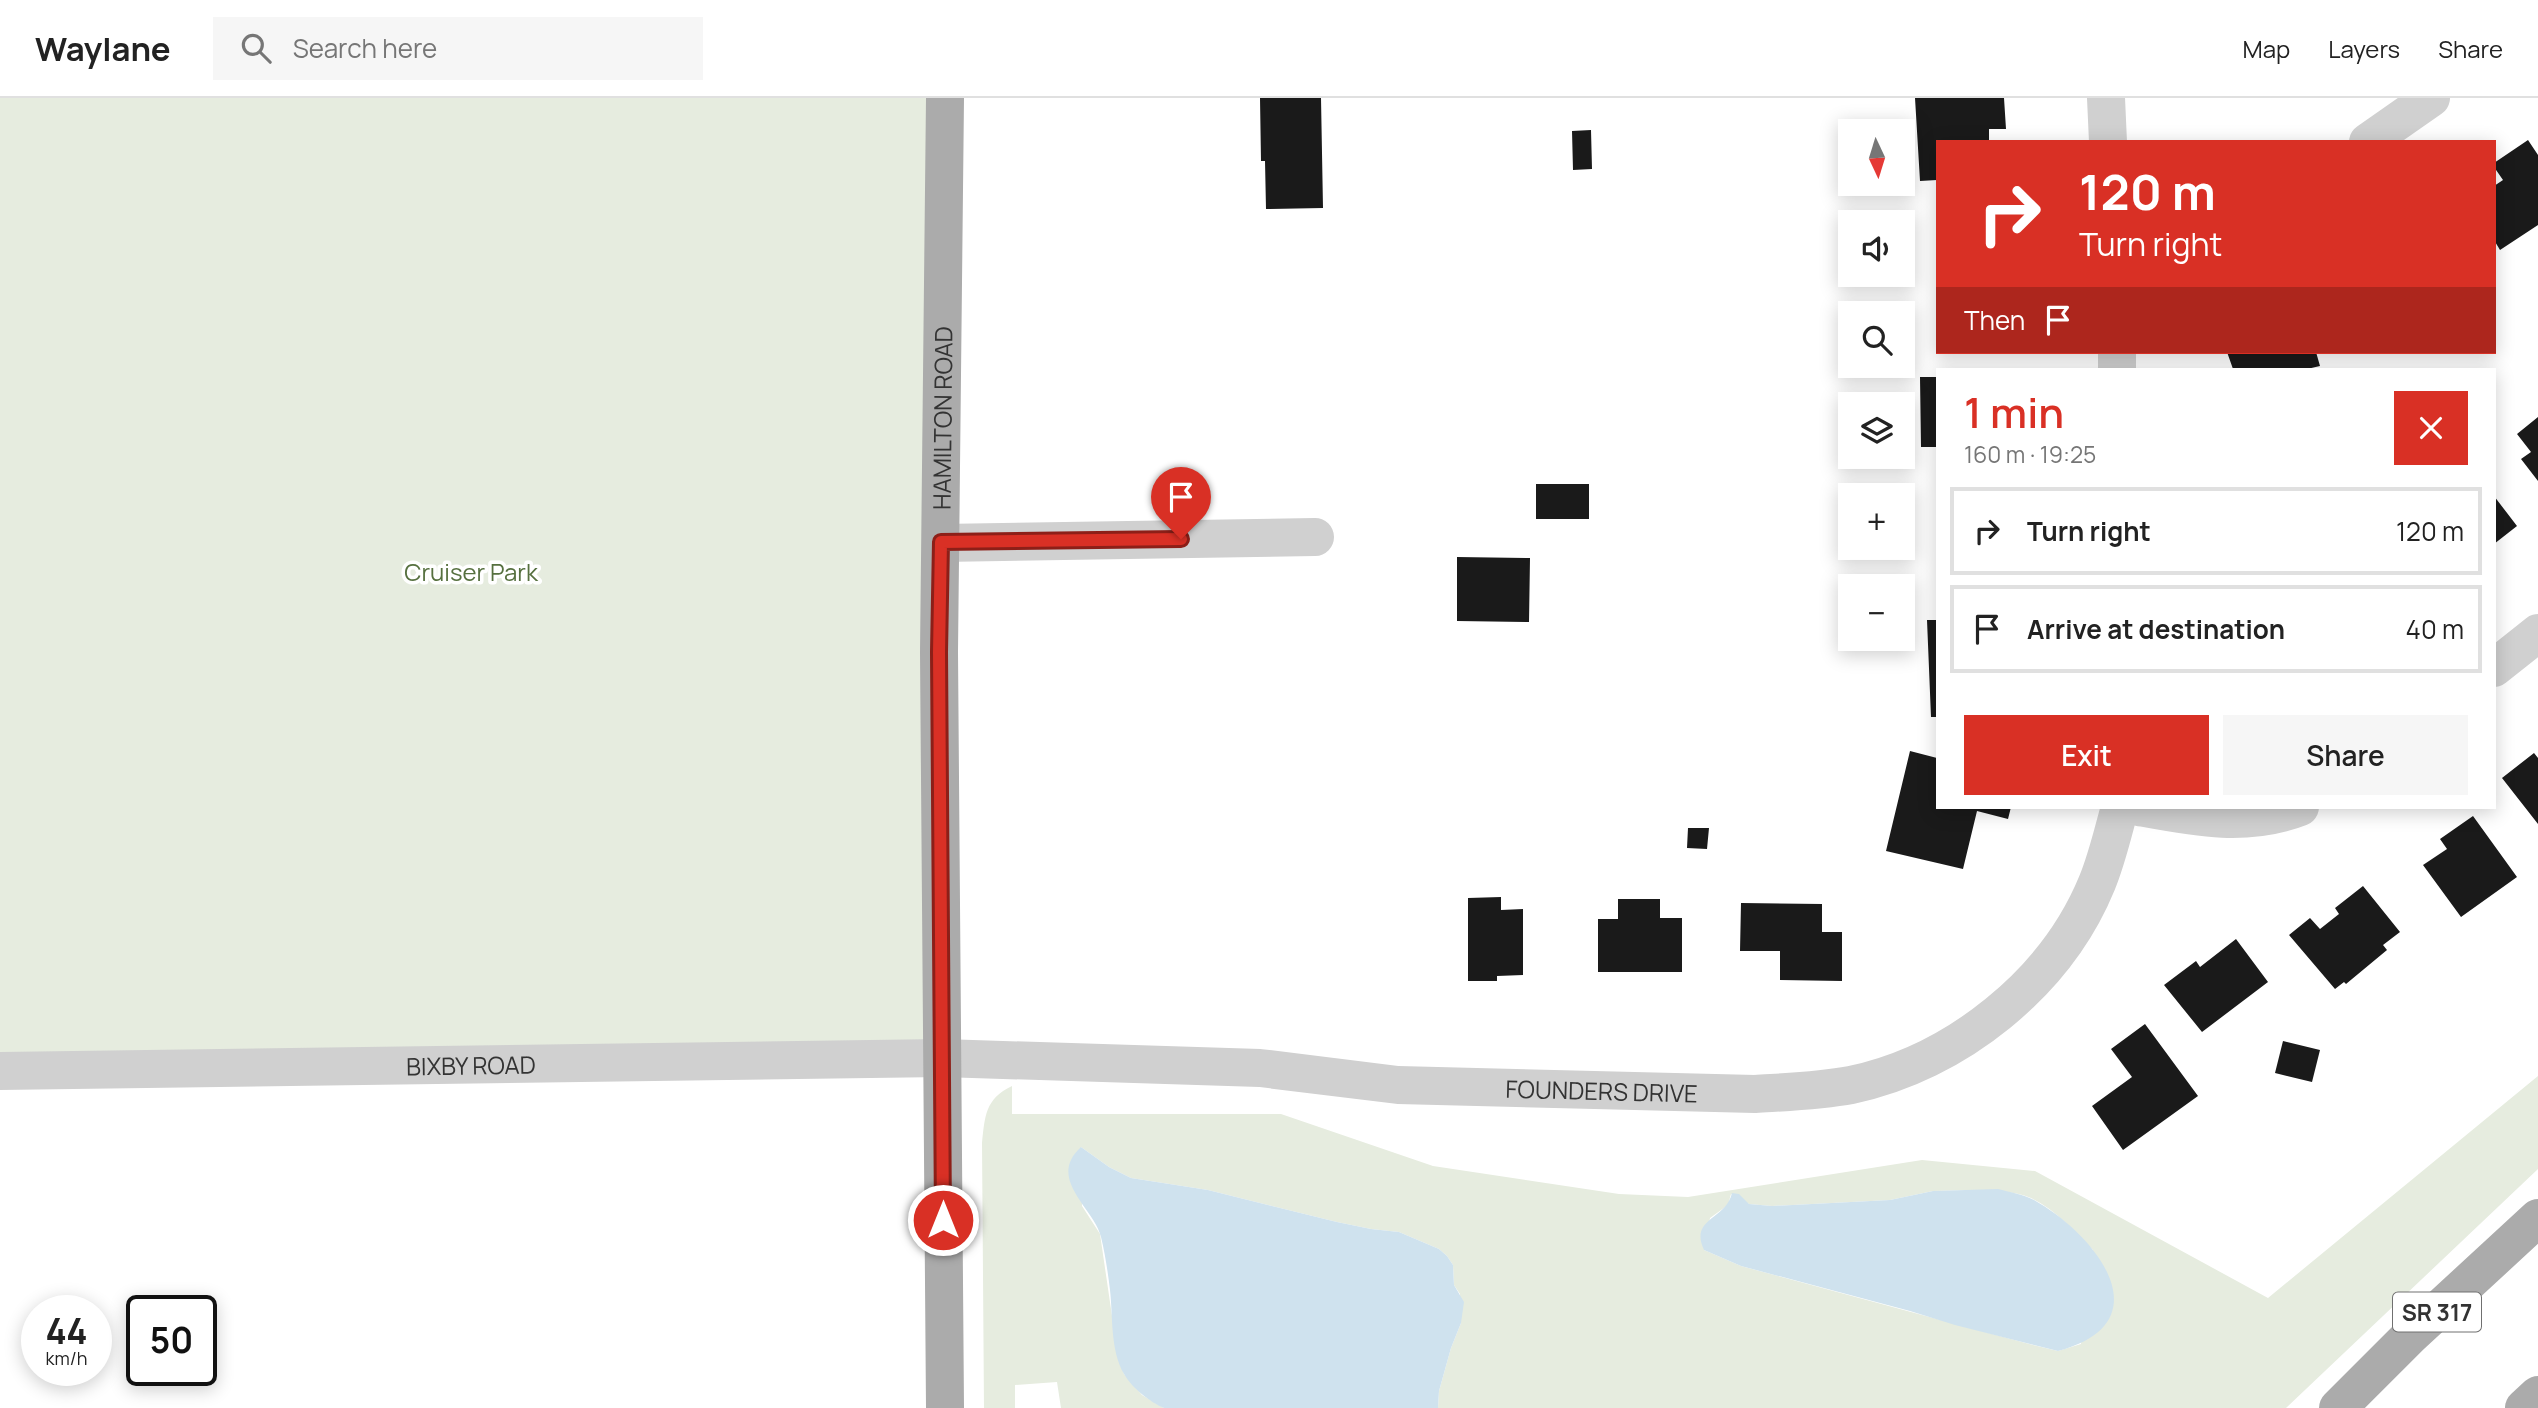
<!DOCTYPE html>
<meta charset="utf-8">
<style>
body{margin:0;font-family:Manrope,sans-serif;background:#f6f6f6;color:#222;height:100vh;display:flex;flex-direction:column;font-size:26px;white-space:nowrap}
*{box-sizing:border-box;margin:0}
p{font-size:23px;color:#767676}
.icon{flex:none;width:38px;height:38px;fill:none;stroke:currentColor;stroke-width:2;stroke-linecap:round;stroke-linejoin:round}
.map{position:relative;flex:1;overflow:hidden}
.drawer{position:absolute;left:1936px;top:270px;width:560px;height:441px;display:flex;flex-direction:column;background:#fff;border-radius:0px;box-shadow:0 4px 18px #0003}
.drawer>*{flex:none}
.top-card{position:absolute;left:1936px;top:42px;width:560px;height:214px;border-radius:0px;box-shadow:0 4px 18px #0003;background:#d93025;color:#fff;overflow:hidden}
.needle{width:46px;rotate:176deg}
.buttons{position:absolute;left:1838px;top:21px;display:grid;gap:14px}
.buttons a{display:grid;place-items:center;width:77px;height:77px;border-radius:0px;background:#fff;box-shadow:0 4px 18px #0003;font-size:35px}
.speed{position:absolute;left:21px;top:1197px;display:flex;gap:14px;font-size:35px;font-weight:700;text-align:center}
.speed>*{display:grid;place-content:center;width:91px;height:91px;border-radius:50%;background:#fff;box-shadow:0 4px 18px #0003;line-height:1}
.speed small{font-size:18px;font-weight:400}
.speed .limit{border:4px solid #111;border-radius:10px;background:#fff;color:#111}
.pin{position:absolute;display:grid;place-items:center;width:60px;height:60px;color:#fff;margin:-72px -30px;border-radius:50% 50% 50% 0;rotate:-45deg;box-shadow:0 0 7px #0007}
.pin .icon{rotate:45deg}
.me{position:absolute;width:77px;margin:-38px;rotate:0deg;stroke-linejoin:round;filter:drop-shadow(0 0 5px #0008)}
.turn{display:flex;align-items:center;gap:24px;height:147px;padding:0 28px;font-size:32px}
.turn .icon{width:91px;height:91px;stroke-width:2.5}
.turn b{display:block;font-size:49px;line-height:60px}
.then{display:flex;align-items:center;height:66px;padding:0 28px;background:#0003;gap:14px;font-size:26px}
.round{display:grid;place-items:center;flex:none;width:74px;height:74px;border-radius:0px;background:#f6f6f6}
.head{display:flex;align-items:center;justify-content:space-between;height:119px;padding:0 28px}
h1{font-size:42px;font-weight:600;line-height:52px;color:#d93025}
.button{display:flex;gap:14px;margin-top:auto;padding:14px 28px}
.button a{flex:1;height:80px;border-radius:0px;background:#d93025;color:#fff;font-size:28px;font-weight:600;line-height:80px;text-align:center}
.button a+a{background:#f6f6f6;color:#222}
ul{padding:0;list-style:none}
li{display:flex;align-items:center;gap:21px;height:88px;margin:0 14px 10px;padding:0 14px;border:4px solid #e0e0e0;border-radius:0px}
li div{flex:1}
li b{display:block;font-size:26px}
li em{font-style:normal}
header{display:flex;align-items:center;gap:42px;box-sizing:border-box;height:98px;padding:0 35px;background:#fff;border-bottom:2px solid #e0e0e0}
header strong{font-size:33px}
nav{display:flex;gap:38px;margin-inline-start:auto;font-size:24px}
.search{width:490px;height:63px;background:#f6f6f6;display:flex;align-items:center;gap:18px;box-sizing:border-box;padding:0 24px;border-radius:0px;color:#767676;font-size:26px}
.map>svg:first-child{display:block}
.green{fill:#e6ecdf;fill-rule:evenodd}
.water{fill:#cfe2ee}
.building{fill:#1a1a1a}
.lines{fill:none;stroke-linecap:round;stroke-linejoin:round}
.minor{stroke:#d0d0d0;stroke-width:38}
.major{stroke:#ababab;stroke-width:38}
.route-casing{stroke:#8d1f18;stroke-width:18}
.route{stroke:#d93025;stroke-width:12}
.labels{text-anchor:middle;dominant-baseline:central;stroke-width:7;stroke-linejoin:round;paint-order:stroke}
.shield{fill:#fff;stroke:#707070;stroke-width:2}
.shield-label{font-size:23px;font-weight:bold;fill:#333}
.street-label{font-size:24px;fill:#333;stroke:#fff}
.park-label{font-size:24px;fill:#56703f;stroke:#fff}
</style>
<header>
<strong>Waylane</strong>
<div class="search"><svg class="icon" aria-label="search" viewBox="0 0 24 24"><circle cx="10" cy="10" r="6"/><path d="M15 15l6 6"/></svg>Search here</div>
<nav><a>Map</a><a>Layers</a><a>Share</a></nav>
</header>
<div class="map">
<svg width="2538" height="1310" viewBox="0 0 2538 1310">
<rect width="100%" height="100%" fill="#fff"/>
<path class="green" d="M0,0H945L942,960L0,973Z
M2538,978V1071L2286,1310H1438L1439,1293L1451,1250L1461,1225L1460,1196L1454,1187L1453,1167L1447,1158L1439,1151L1399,1134L1371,1131L1337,1124L1208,1092L1131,1080L1109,1069L1081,1049L1082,1108L1100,1136L1117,1252L1124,1276L1142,1297L1164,1310H1061L1057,1284L1015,1287V1310H984L982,1045C985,1018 985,1001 1012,988V1016H1281L1433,1068L1619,1096L1688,1099L1922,1062L2035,1073L2268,1200ZM1933,1093C1962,1093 2005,1089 2031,1100C2055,1111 2075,1134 2093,1152L2081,1246L2058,1253L2033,1247L1741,1168L1704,1152L1710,1120L1728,1107L1731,1096L1749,1106L1772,1108L1890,1102Z"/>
<path class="water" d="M1081,1049L1109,1069L1131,1080L1208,1092L1337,1124L1371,1131L1399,1134L1439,1151L1447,1158L1453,1167L1454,1187L1464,1204L1461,1225L1451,1250L1439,1293L1438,1310H1164C1150,1304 1132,1290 1124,1276C1110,1252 1113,1218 1110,1192C1108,1175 1105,1155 1101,1139C1094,1110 1046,1081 1081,1049Z
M1998,1091C2009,1094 2023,1096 2034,1102C2095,1136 2166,1224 2058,1253L1955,1227L1910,1213L1741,1168L1704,1152C1689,1120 1726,1122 1732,1095L1739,1096L1749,1106L1772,1108L1890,1102L1933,1093Z"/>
<path class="building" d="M1260,0H1321L1323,110L1266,111L1265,63H1261Z
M1915,0H2004L2006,31H1989V44H1937V82L1920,83Z
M1591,32L1592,71L1573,72L1572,33Z
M2528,42L2538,57V127L2500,152L2494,142V88L2503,82L2494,69V65Z
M1841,115H1850V130H1841Z
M2227,254H2316L2320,268L2307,271H2233Z
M1920,279H1937V349H1921Z
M2538,319V383L2521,361L2531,354L2517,336Z
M1847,352H1850V359H1866V366L1847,367Z
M1536,386H1589V421H1536Z
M2494,398L2517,428L2494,446Z
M1457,459L1530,460L1529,524L1457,523Z
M1927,522H1937V619H1931Z
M1910,653L1937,660V709H2011L2008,721L1977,713L1963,771L1886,753Z
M2534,655L2538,660V726L2502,680Z
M2473,718L2517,779L2461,819L2423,767L2447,751L2440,741Z
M1688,730H1709L1707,751L1687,750Z
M2363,788L2400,834L2383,847L2387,852L2346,886L2344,884L2335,891L2289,837L2310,820L2320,831L2339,816L2335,810Z
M1501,799V812L1523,811V877L1497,878V883H1468V800Z
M1618,801H1660V820H1682V874H1598V821H1618Z
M1741,805L1822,806V834H1842V883L1780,882V853H1740Z
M2236,841L2268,884L2202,934L2164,887L2196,863L2200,869Z
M2145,926L2198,998L2123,1052L2092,1008L2132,979L2111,951Z
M2283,943L2320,952L2312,984L2275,975Z"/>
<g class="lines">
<g class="minor">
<path d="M2106,0L2108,44"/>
<path d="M2368,44L2431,0"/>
<path d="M2117,254V271"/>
<path d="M941,445L1315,439"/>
<path d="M2494,570L2538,535"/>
<path d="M2139,709C2193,719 2247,730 2300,709"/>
<path id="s1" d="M0,973L942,960L1260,970L1398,987L1755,996C1787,994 1819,993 1851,987C1956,965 2056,885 2097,785C2107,761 2113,734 2120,709"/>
</g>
<g class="major">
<path id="s2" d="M945,1310L939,554L945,0"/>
<path d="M2338,1310L2410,1238L2538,1120"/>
<path d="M2524,1310L2538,1297"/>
</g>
</g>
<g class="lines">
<g class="route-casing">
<path id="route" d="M943,1122L939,554L941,444L1181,441"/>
</g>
<use href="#route" class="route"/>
</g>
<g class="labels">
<rect class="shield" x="2393" y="1194.5" width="88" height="39" rx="5"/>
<g class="shield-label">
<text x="2437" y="1214">SR 317</text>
</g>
<g class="street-label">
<text stroke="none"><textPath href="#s2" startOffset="990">HAMILTON ROAD</textPath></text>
<text stroke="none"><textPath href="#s1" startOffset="471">BIXBY ROAD</textPath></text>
<text stroke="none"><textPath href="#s1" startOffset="1603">FOUNDERS DRIVE</textPath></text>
</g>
<g class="park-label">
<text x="471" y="473">Cruiser Park</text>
</g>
</g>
</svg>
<div class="buttons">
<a><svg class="needle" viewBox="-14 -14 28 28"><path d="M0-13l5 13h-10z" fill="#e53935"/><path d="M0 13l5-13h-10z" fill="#767676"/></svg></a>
<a><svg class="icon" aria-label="sound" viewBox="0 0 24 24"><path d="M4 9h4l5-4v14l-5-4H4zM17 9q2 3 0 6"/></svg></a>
<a><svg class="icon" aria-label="search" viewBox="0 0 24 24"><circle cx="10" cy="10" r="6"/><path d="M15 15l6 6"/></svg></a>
<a><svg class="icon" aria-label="layers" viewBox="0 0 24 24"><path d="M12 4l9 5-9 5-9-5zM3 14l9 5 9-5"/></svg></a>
<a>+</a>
<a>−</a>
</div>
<div class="speed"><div>44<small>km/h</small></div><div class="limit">50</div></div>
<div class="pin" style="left:1181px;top:441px;background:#d93025"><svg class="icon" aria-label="arrive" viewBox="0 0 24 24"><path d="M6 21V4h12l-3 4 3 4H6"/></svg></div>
<svg class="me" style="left:943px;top:1122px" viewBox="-20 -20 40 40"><circle r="17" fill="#d93025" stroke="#fff" stroke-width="3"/><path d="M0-11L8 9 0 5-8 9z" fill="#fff"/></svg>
<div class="top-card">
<div class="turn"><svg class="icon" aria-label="right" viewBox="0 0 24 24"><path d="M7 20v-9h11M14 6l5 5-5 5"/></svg><div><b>120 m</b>Turn right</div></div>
<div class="then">Then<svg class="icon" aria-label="arrive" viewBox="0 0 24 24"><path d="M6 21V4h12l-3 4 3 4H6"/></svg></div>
</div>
<section class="drawer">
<div class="head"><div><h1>1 min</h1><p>160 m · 19:25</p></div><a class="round" style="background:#d93025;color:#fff"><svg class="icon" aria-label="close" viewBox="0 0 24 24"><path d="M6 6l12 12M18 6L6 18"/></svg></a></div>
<ul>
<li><svg class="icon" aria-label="right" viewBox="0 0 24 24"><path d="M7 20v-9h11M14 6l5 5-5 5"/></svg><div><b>Turn right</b></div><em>120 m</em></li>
<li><svg class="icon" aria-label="arrive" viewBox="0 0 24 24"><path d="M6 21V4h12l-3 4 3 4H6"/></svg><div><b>Arrive at destination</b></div><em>40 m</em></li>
</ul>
<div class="button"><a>Exit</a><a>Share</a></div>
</section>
</div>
